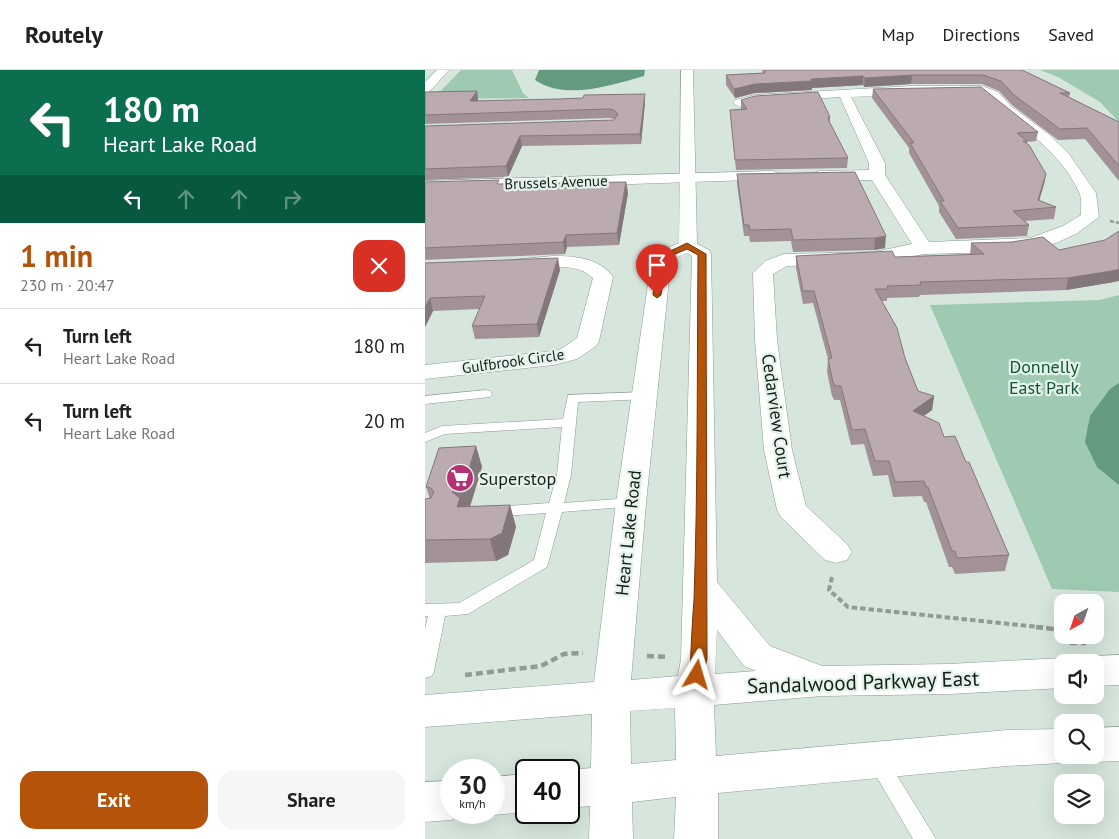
<!DOCTYPE html>
<meta charset="utf-8">
<style>
body{margin:0;font-family:"PT Sans",sans-serif;background:#f6f6f6;color:#202124;height:100vh;display:flex;flex-direction:column;font-size:19px;white-space:nowrap}
*{box-sizing:border-box;margin:0}
p{font-size:16px;color:#757577}
.icon{flex:none;width:28px;height:28px;fill:none;stroke:currentColor;stroke-width:2;stroke-linecap:round;stroke-linejoin:round}
.map{position:relative;flex:1;overflow:hidden}
.details{display:flex;flex-direction:column;background:#fff;width:425px}
.details>*{flex:none}
.top-card{background:#0b6e4f;color:#fff;overflow:hidden}
.needle{width:32px;rotate:220deg}
.tools{position:absolute;left:629px;top:524px;display:grid;gap:10px}
.tools a{display:grid;place-items:center;width:50px;height:50px;border-radius:10px;background:#fff;box-shadow:0 5px 20px #0002;font-size:25px}
.speed{position:absolute;left:15px;top:689px;display:flex;gap:10px;font-size:25px;font-weight:700;text-align:center}
.speed>*{display:grid;place-content:center;width:65px;height:65px;border-radius:50%;background:#fff;box-shadow:0 5px 20px #0002;line-height:1}
.speed small{font-size:12px;font-weight:400}
.speed .limit{border:2px solid #111;border-radius:8px;background:#fff;color:#111}
.pin{position:absolute;display:grid;place-items:center;width:42px;height:42px;color:#fff;margin:-51px -21px;border-radius:50% 50% 50% 0;rotate:-45deg;box-shadow:0 0 5px #0007}
.pin .icon{rotate:45deg}
.me{position:absolute;width:55px;margin:-28px;rotate:7deg;stroke-linejoin:round;filter:drop-shadow(0 0 4px #0008)}
.turn{display:flex;align-items:center;gap:18px;height:105px;padding:0 20px;font-size:22px}
.turn .icon{width:65px;height:65px;stroke-width:2.5}
.turn b{display:block;font-size:35px;line-height:42px}
.lanes{display:flex;align-items:center;height:48px;padding:0 20px;background:#0003;justify-content:center;gap:25px;direction:ltr}
.lanes .off{opacity:.35}
.round{display:grid;place-items:center;flex:none;width:52px;height:52px;border-radius:15px;background:#f6f6f6}
.summary{display:flex;align-items:center;justify-content:space-between;height:85px;padding:0 20px}
h1{font-size:30px;font-weight:800;line-height:38px;color:#b45309}
.action{display:flex;gap:10px;margin-top:auto;padding:10px 20px}
.action a{flex:1;height:58px;border-radius:15px;background:#b45309;color:#fff;font-size:20px;font-weight:800;line-height:58px;text-align:center}
.action a+a{background:#f6f6f6;color:#202124}
ul{padding:0;list-style:none}
li{display:flex;align-items:center;gap:15px;height:75px;padding:0 20px;border-top:1px solid #e0e0e0}
li div{flex:1}
li b{display:block;font-size:19px}
li em{font-style:normal}
header{display:flex;align-items:center;gap:30px;box-sizing:border-box;height:70px;padding:0 25px;background:#fff;border-bottom:1px solid #e0e0e0}
header strong{font-size:24px}
nav{display:flex;gap:28px;margin-inline-start:auto;font-size:18px}
main{display:flex;flex:1;min-height:0}
.map>svg:first-child{display:block}
.green{fill:#9ecab1}
.water{fill:#649a7d}
.lines{fill:none;stroke-linecap:round;stroke-linejoin:round}
.lane-casing{stroke:#8c9b92;stroke-width:1}
.street-casing{stroke:#8c9b92;stroke-width:1}
.secondary-casing{stroke:#8c9b92;stroke-width:1}
.path-far3{stroke:#8f9b93;stroke-width:2;stroke-dasharray:3 1;stroke-linecap:butt}
.path-far2{stroke:#8f9b93;stroke-width:2.5;stroke-dasharray:4 2;stroke-linecap:butt}
.path-far1{stroke:#8f9b93;stroke-width:4;stroke-dasharray:5.5 3;stroke-linecap:butt}
.path{stroke:#8f9b93;stroke-width:4.5;stroke-dasharray:7 4;stroke-linecap:butt}
.lane{fill:#fff;fill-rule:evenodd}
.street{fill:#fff;fill-rule:evenodd}
.secondary{fill:#fff;fill-rule:evenodd}
.wall{fill:#a29298}
.shaded-wall{fill:#84777c}
.building{fill:#bcaab1;stroke:#84777c}
.route{fill:#b45309;stroke:#753606}
.labels{text-anchor:middle;dominant-baseline:central;stroke-width:4.5;stroke-linejoin:round;paint-order:stroke}
.far-street-label{font-size:15px;fill:#171d19;stroke:#e3f3e9}
.park-label{font-size:18px;fill:#135538;stroke:#e3f3e9}
.street-label{font-size:18px;fill:#171d19;stroke:#e3f3e9}
.poi-label{font-size:18px;fill:#171d19;stroke:#e3f3e9;text-anchor:start}
.near-street-label{font-size:21px;fill:#171d19;stroke:#e3f3e9}
</style>
<header>
<strong>Routely</strong>
<nav><a>Map</a><a>Directions</a><a>Saved</a></nav>
</header>
<main>
<section class="details">
<div class="top-card">
<div class="turn"><svg class="icon" aria-label="left" viewBox="0 0 24 24"><path d="M17 20v-9H6M10 6l-5 5 5 5"/></svg><div><b>180 m</b>Heart Lake Road</div></div>
<div class="lanes"><svg class="icon" aria-label="left" viewBox="0 0 24 24"><path d="M17 20v-9H6M10 6l-5 5 5 5"/></svg><svg class="icon off" aria-label="ahead" viewBox="0 0 24 24"><path d="M12 20V5M6 11l6-6 6 6"/></svg><svg class="icon off" aria-label="ahead" viewBox="0 0 24 24"><path d="M12 20V5M6 11l6-6 6 6"/></svg><svg class="icon off" aria-label="right" viewBox="0 0 24 24"><path d="M7 20v-9h11M14 6l5 5-5 5"/></svg></div>
</div>
<div class="summary"><div><h1>1 min</h1><p>230 m · 20:47</p></div><a class="round" style="background:#d93025;color:#fff"><svg class="icon" aria-label="close" viewBox="0 0 24 24"><path d="M6 6l12 12M18 6L6 18"/></svg></a></div>
<ul>
<li><svg class="icon" aria-label="left" viewBox="0 0 24 24"><path d="M17 20v-9H6M10 6l-5 5 5 5"/></svg><div><b>Turn left</b><p>Heart Lake Road</p></div><em>180 m</em></li>
<li><svg class="icon" aria-label="left" viewBox="0 0 24 24"><path d="M17 20v-9H6M10 6l-5 5 5 5"/></svg><div><b>Turn left</b><p>Heart Lake Road</p></div><em>20 m</em></li>
</ul>
<div class="action"><a>Exit</a><a>Share</a></div>
</section>
<div class="map">
<svg width="694" height="769" viewBox="0 0 694 769">
<rect width="100%" height="100%" fill="#d6e6dc"/>
<path class="green" d="M36,0H87L98,23L104,28L8,29Z
M615,0H694V52L675,32L633,7Z
M694,225V522L627,519L505,235L674,230Z"/>
<path class="water" d="M114,0H220L219,6C187,15 140,31 110,10Z
M694,313V415L672,397L660,372L665,346L685,319Z"/>
<g class="lines">
<g class="lane-casing">
<path id="lane" d="M61,320L65,321L67,324L65,327L0,334V326Z
M219,322L225,326L223,329L153,332L146,405L139,433L206,428L211,430L213,433L211,436L137,442L122,497L43,544L20,546L9,601L7,606L0,608V559L3,546H0V534L34,533L109,490L121,443L68,447L63,445L61,442L63,439L68,437L124,433L132,405L137,357L20,364L0,372V363L17,356L138,349L143,325Z
M453,683L460,686L511,769H488L443,692L446,686Z"/>
</g>
<g class="street-casing">
<path id="street" d="M12,0H24L4,22L0,23V12Z
M486,16H557L573,22L586,36L626,66L644,84L671,123L674,147L651,164L631,173L605,179L585,182L499,184L462,192L436,194L362,196L348,204L352,270L367,380L381,436L422,474L427,482L422,490L411,493L400,490L356,447L352,440L339,380L330,270L328,203L340,191L359,184L449,182L487,174L447,110L394,111L388,109L386,106L388,103L394,101L444,100V93L415,27L330,33L314,37L308,33L310,30L330,25ZM486,24H555C567,29 572,38 582,45C610,67 639,89 654,122C657,128 656,138 656,145L638,156L605,168L504,172L460,105V93L426,27Z
M348,101L354,103L356,106L354,109L0,121V111Z
M128,186C150,186 175,188 188,207L174,271L171,276L152,289L129,295L0,309V295L128,281L136,279L152,268L168,208C146,187 115,204 89,198L86,194L89,190Z"/>
</g>
<g class="secondary-casing">
<path id="secondary" d="M256,0H268L272,174L284,180L286,184L292,512L345,576L397,596L524,594L638,588L651,592H638V618L524,624L397,626L289,635L291,686L582,660L638,659V685H654L652,688L638,693L582,696L293,723V769H249L251,727L207,732L208,769H164L165,736L144,738V700L166,698L167,644L0,657V625L169,612L191,433L227,187L230,183L254,173ZM262,183L267,186L256,589L253,606L206,610L221,433L246,190ZM292,560L319,596L331,601L290,604ZM250,638L251,690L206,694L205,641Z
M694,585V615L670,616V592H656L657,591L670,586Z
M694,657V691L670,692L656,687L655,685H670V658Z
M101,704V742L69,745L61,742H69V707Z
M26,711V742L41,744L26,750L0,752V712Z"/>
</g>
<path class="path-far3" d="M685,151H687"/>
<path class="path-far2" d="M685,151L694,153"/>
<path class="path-far1" d="M407,507L404,520L423,537L623,558"/>
<path class="path" d="M611,557L638,560
M668,565L674,572
M645,573H661
M222,586L243,587
M40,605L116,596L139,584L158,583"/>
<use href="#lane" class="lane"/>
<use href="#street" class="street"/>
<use href="#secondary" class="secondary"/>
</g>
<path class="wall" d="M337,0H597L645,23L644,27L694,52V111L660,69L633,70L587,35L574,21L557,14H486L439,17L438,15L387,18V20L330,23L310,28L301,15V5L338,3Z
M448,19L613,62L611,71L602,72V74L621,104L619,114L614,131L631,137L629,149L600,151L604,155L602,166L531,169L514,142V136L484,83V78L447,28Z
M52,21L53,30V31L220,32L216,74L97,76L83,107L0,110V56L189,50V49L185,48L0,54V22Z
M316,30L405,47V54L423,88L422,98L311,100L305,40L316,39Z
M430,102L460,178L449,180L368,182L366,171L325,172L324,166H319L312,114V104Z
M0,112L75,114L201,112L203,123L194,175L142,177L140,184L0,190Z
M546,173L634,180L689,212L641,220L495,225L494,227L462,228V231H457L493,321L509,326L507,340L499,346L519,367L541,392L584,485L580,501L530,504L527,497H524L501,432H499L497,426L468,427L463,405L448,406L439,374L426,375L415,330H409L407,326L402,302L403,289L388,233L378,234L371,198V186L470,187L545,185Z
M0,193L135,200L114,267L50,269L47,256L54,239L8,241L0,257Z
M51,376L57,397L45,437L85,435L91,457L83,485L71,491L0,493V429H5L1,417Z"/>
<path class="shaded-wall" d="M487,5L486,14L439,17L440,8Z
M438,6V15L387,18V20L330,23L310,28L309,19L330,14L386,9Z
M52,21L53,30L47,39L45,31Z
M220,24V32L216,74L215,64Z
M95,66L97,76L83,107L81,96Z
M621,104L619,114L611,141L613,130Z
M201,112L203,123L194,175L192,163Z
M141,165L142,177L140,184L138,172Z
M461,166L460,178L449,180L450,168Z
M133,188L135,200L114,267L112,254Z
M694,199V211L689,212L641,220L643,208Z
M5,228L8,241L0,257V237Z
M509,326L507,340L486,355L488,341Z
M51,376L57,397L38,459L27,422L31,418Z
M85,435L91,457L83,485L71,491L65,469Z"/>
<path class="building" d="M340,0H597L645,23H635L694,52V96L662,58L635,59L589,25L576,11L558,5H487L440,8L438,6L386,9L387,11L330,14L309,19L301,5L340,3Z
M556,17L613,62L592,63L602,71H598L604,75L621,104L613,130L631,137L588,141L604,155L533,158L515,131H519L485,73H489L448,19Z
M52,21L45,31L133,29L158,28L159,25L220,24L215,64L95,66L81,96L0,99V56L189,50L193,44L189,40L184,39L0,45V22Z
M393,22L405,47H403L404,51L423,88L310,90L305,40L322,39L316,30L330,26Z
M430,102L461,166L450,168L368,170L366,159L325,160L324,155H319L312,104Z
M74,110L72,114L201,112L192,163L141,165L138,172L0,178V112Z
M694,161V199L692,200L643,208L495,212L496,215L462,216L463,219H450L472,258L480,288L493,321L509,326L488,341L514,353L519,367L530,366L541,392H544L584,485L532,488L530,481H527L503,417H501L499,411L470,412L464,391H450L440,359L427,360L416,316H410L408,312L403,289L407,288L389,221H378L371,186L467,181L470,187L559,184L546,173L587,172L618,167L634,180L680,170Z
M133,188L112,254L47,256L60,226L5,228L0,237V193Z
M51,376L39,415L31,418L27,422L35,428L32,437L85,435L77,463L65,469L0,470V429L6,428L9,422L6,418L1,417L14,378Z"/>
<path class="route" d="M262,173L281,184L282,589L277,609L272,611L266,609C264,604 268,542 269,530C273,415 272,300 273,185L262,179L241,188L236,225L232,228L228,225L233,187Z"/>
<defs>
<g id="supermarket-disc" transform="scale(1.4375)"><circle r="9.5" fill="#b53075" stroke="#e3f3e9"/><path d="M-6-5.5h2.5l.6 2H6L4.5 2H-2.5L-4.4-4H-6ZM-1.5 3.2a1.3 1.3 0 1 0 .1 0ZM3 3.2a1.3 1.3 0 1 0 .1 0Z" fill="#fff"/></g>
</defs>
<g fill-rule="evenodd">
<use href="#supermarket-disc" x="35" y="408"/>
</g>
<g class="labels">
<g class="far-street-label">
<text transform="translate(131 112) rotate(-2)">Brussels Avenue</text>
<text transform="translate(88 291) rotate(-8)">Gulfbrook Circle</text>
</g>
<g class="park-label">
<text x="619" y="296">Donnelly<tspan x="619" dy="21">East Park</tspan></text>
</g>
<g class="street-label">
<text transform="translate(352 346) rotate(82)">Cedarview Court</text>
<text transform="translate(203 463) rotate(-84)">Heart Lake Road</text>
</g>
<g class="poi-label">
<text x="54" y="408">Superstop</text>
</g>
<g class="near-street-label">
<text transform="translate(438 612) rotate(-2)">Sandalwood Parkway East</text>
</g>
</g>
</svg>
<div class="tools">
<a><svg class="needle" viewBox="-14 -14 28 28"><path d="M0-13l5 13h-10z" fill="#e53935"/><path d="M0 13l5-13h-10z" fill="#757577"/></svg></a>
<a><svg class="icon" aria-label="sound" viewBox="0 0 24 24"><path d="M4 9h4l5-4v14l-5-4H4zM17 9q2 3 0 6"/></svg></a>
<a><svg class="icon" aria-label="search" viewBox="0 0 24 24"><circle cx="10" cy="10" r="6"/><path d="M15 15l6 6"/></svg></a>
<a><svg class="icon" aria-label="layers" viewBox="0 0 24 24"><path d="M12 4l9 5-9 5-9-5zM3 14l9 5 9-5"/></svg></a>
</div>
<div class="speed"><div>30<small>km/h</small></div><div class="limit">40</div></div>
<div class="pin" style="left:232px;top:225px;background:#d93025"><svg class="icon" aria-label="arrive" viewBox="0 0 24 24"><path d="M6 21V4h12l-3 4 3 4H6"/></svg></div>
<svg class="me" style="left:272px;top:605px" viewBox="-20 -20 40 40"><path d="M0-17L14 15 0 8-14 15z" fill="#b45309" stroke="#fff" stroke-width="4"/></svg>
</div>
</main>
